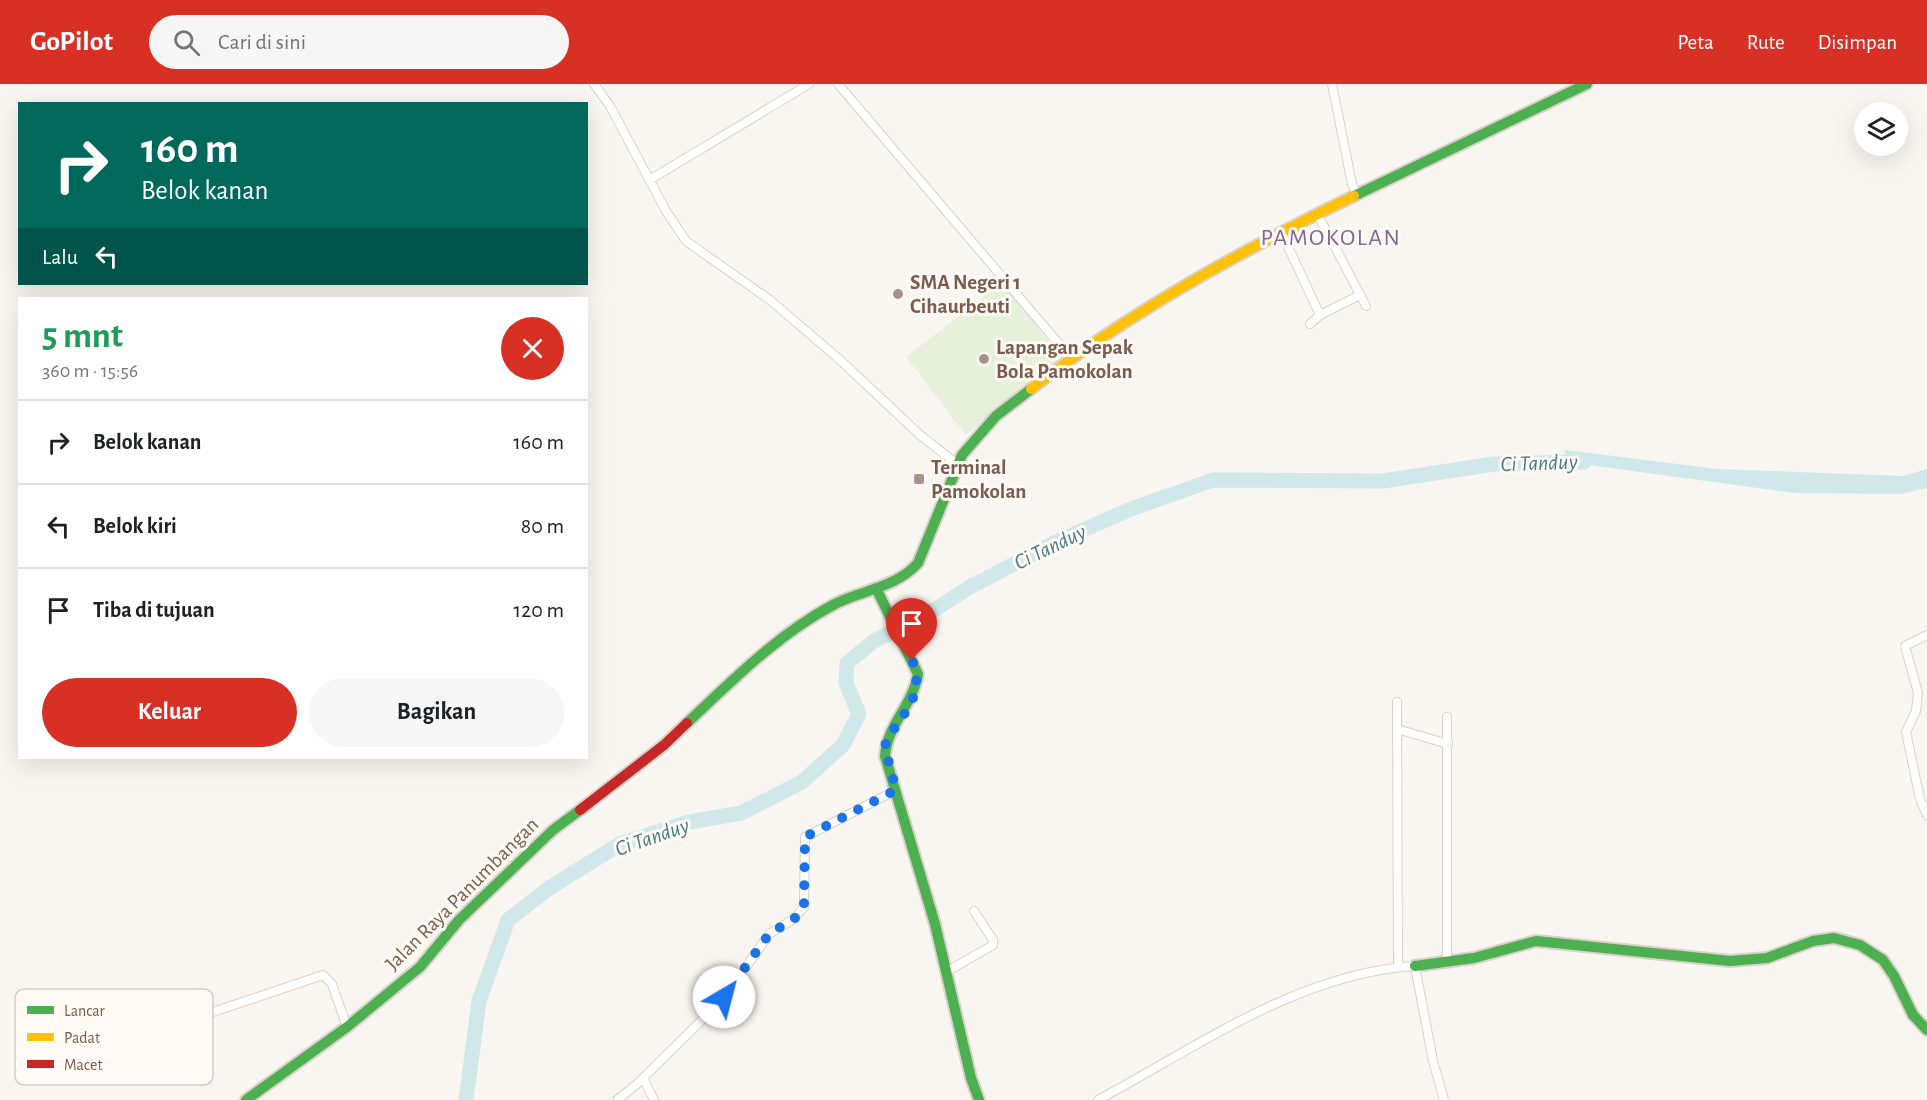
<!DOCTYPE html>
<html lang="id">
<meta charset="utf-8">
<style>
body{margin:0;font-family:"Alegreya Sans",sans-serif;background:#f6f6f6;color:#202124;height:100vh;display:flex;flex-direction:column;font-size:22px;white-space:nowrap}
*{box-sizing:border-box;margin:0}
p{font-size:20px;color:#757577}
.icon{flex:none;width:33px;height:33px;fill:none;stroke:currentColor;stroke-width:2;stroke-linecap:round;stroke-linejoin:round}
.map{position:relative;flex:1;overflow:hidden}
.drawer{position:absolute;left:18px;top:213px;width:570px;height:462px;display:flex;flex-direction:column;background:#fff;border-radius:0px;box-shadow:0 6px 24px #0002}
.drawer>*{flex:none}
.banner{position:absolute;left:18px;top:18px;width:570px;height:183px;border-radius:0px;box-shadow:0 6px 24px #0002;background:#00695c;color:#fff;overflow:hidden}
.controls{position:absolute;left:1854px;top:18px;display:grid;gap:12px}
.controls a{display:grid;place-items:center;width:54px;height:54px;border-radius:50%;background:#fff;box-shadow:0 6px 24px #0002;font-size:30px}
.pin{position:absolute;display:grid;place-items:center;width:51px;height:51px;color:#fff;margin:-62px -26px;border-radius:50% 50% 50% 0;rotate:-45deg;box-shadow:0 0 6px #0007}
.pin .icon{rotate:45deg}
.me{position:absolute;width:66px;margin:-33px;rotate:37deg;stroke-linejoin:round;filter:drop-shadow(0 0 4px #0008)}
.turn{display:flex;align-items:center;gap:21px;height:126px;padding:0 24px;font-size:27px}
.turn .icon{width:78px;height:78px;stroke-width:2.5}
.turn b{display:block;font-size:42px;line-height:51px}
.then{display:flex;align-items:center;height:57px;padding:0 24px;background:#0003;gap:12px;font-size:22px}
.round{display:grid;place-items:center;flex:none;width:63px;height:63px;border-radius:32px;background:#f6f6f6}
.summary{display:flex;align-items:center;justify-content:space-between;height:102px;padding:0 24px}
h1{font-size:36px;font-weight:700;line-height:45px;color:#1e9e55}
.primary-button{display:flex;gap:12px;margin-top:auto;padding:12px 24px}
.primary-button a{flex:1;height:69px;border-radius:36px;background:#d93025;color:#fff;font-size:24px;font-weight:700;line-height:69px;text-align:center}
.primary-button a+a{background:#f6f6f6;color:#202124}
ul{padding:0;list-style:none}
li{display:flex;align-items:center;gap:18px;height:84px;padding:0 24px;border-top:2px solid #e0e0e0}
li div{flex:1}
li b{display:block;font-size:22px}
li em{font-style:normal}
header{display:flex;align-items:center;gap:36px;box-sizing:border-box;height:84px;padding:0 30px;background:#d93025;color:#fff}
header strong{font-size:28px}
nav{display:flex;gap:33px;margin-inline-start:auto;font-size:21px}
.search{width:420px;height:54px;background:#f6f6f6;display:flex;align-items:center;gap:15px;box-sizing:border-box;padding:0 21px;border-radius:33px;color:#757577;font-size:22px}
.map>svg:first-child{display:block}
.green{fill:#e7f0db}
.water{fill:#d0e8ea}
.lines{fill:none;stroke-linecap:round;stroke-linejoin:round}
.river{stroke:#d0e8ea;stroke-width:15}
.street-casing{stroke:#d7d1cb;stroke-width:10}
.fast-casing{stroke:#d9d2cb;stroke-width:14}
.slow-casing{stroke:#d9d2cb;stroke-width:14}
.jam-casing{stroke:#d9d2cb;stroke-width:14}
.street{stroke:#fefefd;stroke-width:8}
.fast{stroke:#4caf50;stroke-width:10}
.slow{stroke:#ffc107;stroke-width:10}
.jam{stroke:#c62828;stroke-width:10}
.route{stroke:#1a73e8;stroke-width:10;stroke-dasharray:0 18}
.poi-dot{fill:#a69286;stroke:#fffaf3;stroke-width:2}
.labels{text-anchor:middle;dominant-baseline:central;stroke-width:6;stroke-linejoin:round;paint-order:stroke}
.poi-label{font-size:21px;font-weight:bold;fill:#7a5c4d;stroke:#fffaf3;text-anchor:start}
.street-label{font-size:21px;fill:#7a5c4d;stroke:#fffaf3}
.water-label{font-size:22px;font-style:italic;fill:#437c86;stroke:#fffaf3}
.quarter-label{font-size:24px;letter-spacing:1.5px;fill:#846695;stroke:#fffaf3}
.key{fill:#fffaf3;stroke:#d7cbc1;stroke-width:1.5}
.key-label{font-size:16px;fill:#7a5c4d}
</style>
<header>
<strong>GoPilot</strong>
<div class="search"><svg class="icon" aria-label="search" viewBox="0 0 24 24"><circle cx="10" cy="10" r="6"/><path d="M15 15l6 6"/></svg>Cari di sini</div>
<nav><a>Peta</a><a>Rute</a><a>Disimpan</a></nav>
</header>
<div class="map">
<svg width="1927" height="1016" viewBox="0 0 1927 1016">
<rect width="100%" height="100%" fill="#f9f5f0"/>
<path class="green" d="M1003,198L1063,276L966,351L906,273Z"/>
<path class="water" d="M1565,366L1718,385L1903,392L1927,385V404L1901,410L1795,409L1566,378Z"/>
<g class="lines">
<path class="river" d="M466,1016L479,917L508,836L549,804L620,760L689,738L741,729L802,698L843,661L859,630L846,599L847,579L874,557L921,534L970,503L1054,459L1131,425L1213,396L1383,397L1494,380L1584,378"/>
<g class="street-casing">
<path id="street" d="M594,0L610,22L666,127L686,157L770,216L839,275L920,351L957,380
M838,0L1071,274
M1332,0L1352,100L1357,111
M651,95L809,0
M1318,131L1366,222
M1282,150L1320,231
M1310,240L1320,231L1360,211
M1927,551L1905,562L1918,609L1916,627L1906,648L1920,715L1927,731
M1397,618L1398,883
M1447,633V878
M1397,645L1448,660
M946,888L993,861V856L974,827
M198,933L323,891L332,900L347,943
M643,994L654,1016
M617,1016L637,1000L714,924L733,902L769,850L794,835L804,823L805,753L896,706
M1098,1016C1197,963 1299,889 1415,882L1433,977L1444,1016"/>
</g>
<g class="fast-casing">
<path id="fast" d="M1354,112L1587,0
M876,504L918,590C913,621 887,641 885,672L935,840L971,994L979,1016
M687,639C733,596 777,551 833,521C861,506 896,504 918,479L962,371L996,332L1031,305
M1415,882L1474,874L1536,857L1730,877L1767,874L1813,857L1834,854L1860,861L1883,876L1894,892L1913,931L1927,946
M246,1016L347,943L420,883L459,836L553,746L580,726"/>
</g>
<g class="slow-casing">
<path id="slow" d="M1031,305C1130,228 1241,167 1354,112"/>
</g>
<g class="jam-casing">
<path id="jam" d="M580,726L664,661L687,639"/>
</g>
<use href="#street" class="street"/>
<use href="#fast" class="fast"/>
<use href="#slow" class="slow"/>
<use href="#jam" class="jam"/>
</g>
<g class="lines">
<path class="route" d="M724,913L769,850L794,835L804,823L805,753L896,706L885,664L886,657C903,629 926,611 912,576"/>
</g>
<g class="poi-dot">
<circle cx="898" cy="210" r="6"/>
<circle cx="984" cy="275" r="6"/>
<rect x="913" y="389" width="12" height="12" rx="3"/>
</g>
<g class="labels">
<g class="poi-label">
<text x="910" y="198">SMA Negeri 1<tspan x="910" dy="24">Cihaurbeuti</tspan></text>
<text x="996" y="263">Lapangan Sepak<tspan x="996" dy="24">Bola Pamokolan</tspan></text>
<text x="931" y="383">Terminal<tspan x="931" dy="24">Pamokolan</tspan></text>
</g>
<g class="street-label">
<text transform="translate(462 810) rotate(-45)">Jalan Raya Panumbangan</text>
</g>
<g class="water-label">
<text transform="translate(1539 379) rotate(-2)">Ci Tanduy</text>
<text transform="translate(1050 463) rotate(-26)">Ci Tanduy</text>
<text transform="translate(652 753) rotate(-19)">Ci Tanduy</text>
</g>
<g class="quarter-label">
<text x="1331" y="154">PAMOKOLAN</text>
</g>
</g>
<rect x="15" y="905" width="198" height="96" rx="9" class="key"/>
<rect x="27" y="922" width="27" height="8" fill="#4caf50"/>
<rect x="27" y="949" width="27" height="8" fill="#ffc107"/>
<rect x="27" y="976" width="27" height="8" fill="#c62828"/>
<g class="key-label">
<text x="64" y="932">Lancar</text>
<text x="64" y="959">Padat</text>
<text x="64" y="986">Macet</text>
</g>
</svg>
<div class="controls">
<a><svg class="icon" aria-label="layers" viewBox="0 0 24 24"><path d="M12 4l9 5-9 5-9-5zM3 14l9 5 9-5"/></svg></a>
</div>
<div class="pin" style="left:912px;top:576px;background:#d93025"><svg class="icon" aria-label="arrive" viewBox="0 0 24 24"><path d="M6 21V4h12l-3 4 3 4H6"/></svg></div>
<svg class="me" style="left:724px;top:913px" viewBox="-20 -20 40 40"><circle r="19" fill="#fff"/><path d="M0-13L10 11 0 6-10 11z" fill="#1a73e8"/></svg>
<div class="banner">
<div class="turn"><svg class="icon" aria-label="right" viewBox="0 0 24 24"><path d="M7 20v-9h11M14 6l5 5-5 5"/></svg><div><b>160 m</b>Belok kanan</div></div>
<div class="then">Lalu<svg class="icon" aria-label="left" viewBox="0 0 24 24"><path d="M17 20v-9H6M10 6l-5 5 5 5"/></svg></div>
</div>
<section class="drawer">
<div class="summary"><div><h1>5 mnt</h1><p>360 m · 15:56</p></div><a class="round" style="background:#d93025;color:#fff"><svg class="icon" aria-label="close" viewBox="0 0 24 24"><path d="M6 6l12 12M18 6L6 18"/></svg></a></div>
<ul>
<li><svg class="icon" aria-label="right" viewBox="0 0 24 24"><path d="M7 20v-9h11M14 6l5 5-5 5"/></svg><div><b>Belok kanan</b></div><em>160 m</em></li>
<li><svg class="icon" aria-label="left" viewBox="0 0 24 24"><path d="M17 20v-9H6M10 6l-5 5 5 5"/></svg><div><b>Belok kiri</b></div><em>80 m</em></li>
<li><svg class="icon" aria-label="arrive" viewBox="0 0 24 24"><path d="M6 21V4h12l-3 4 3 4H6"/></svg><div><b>Tiba di tujuan</b></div><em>120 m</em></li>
</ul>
<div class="primary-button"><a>Keluar</a><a>Bagikan</a></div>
</section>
</div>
